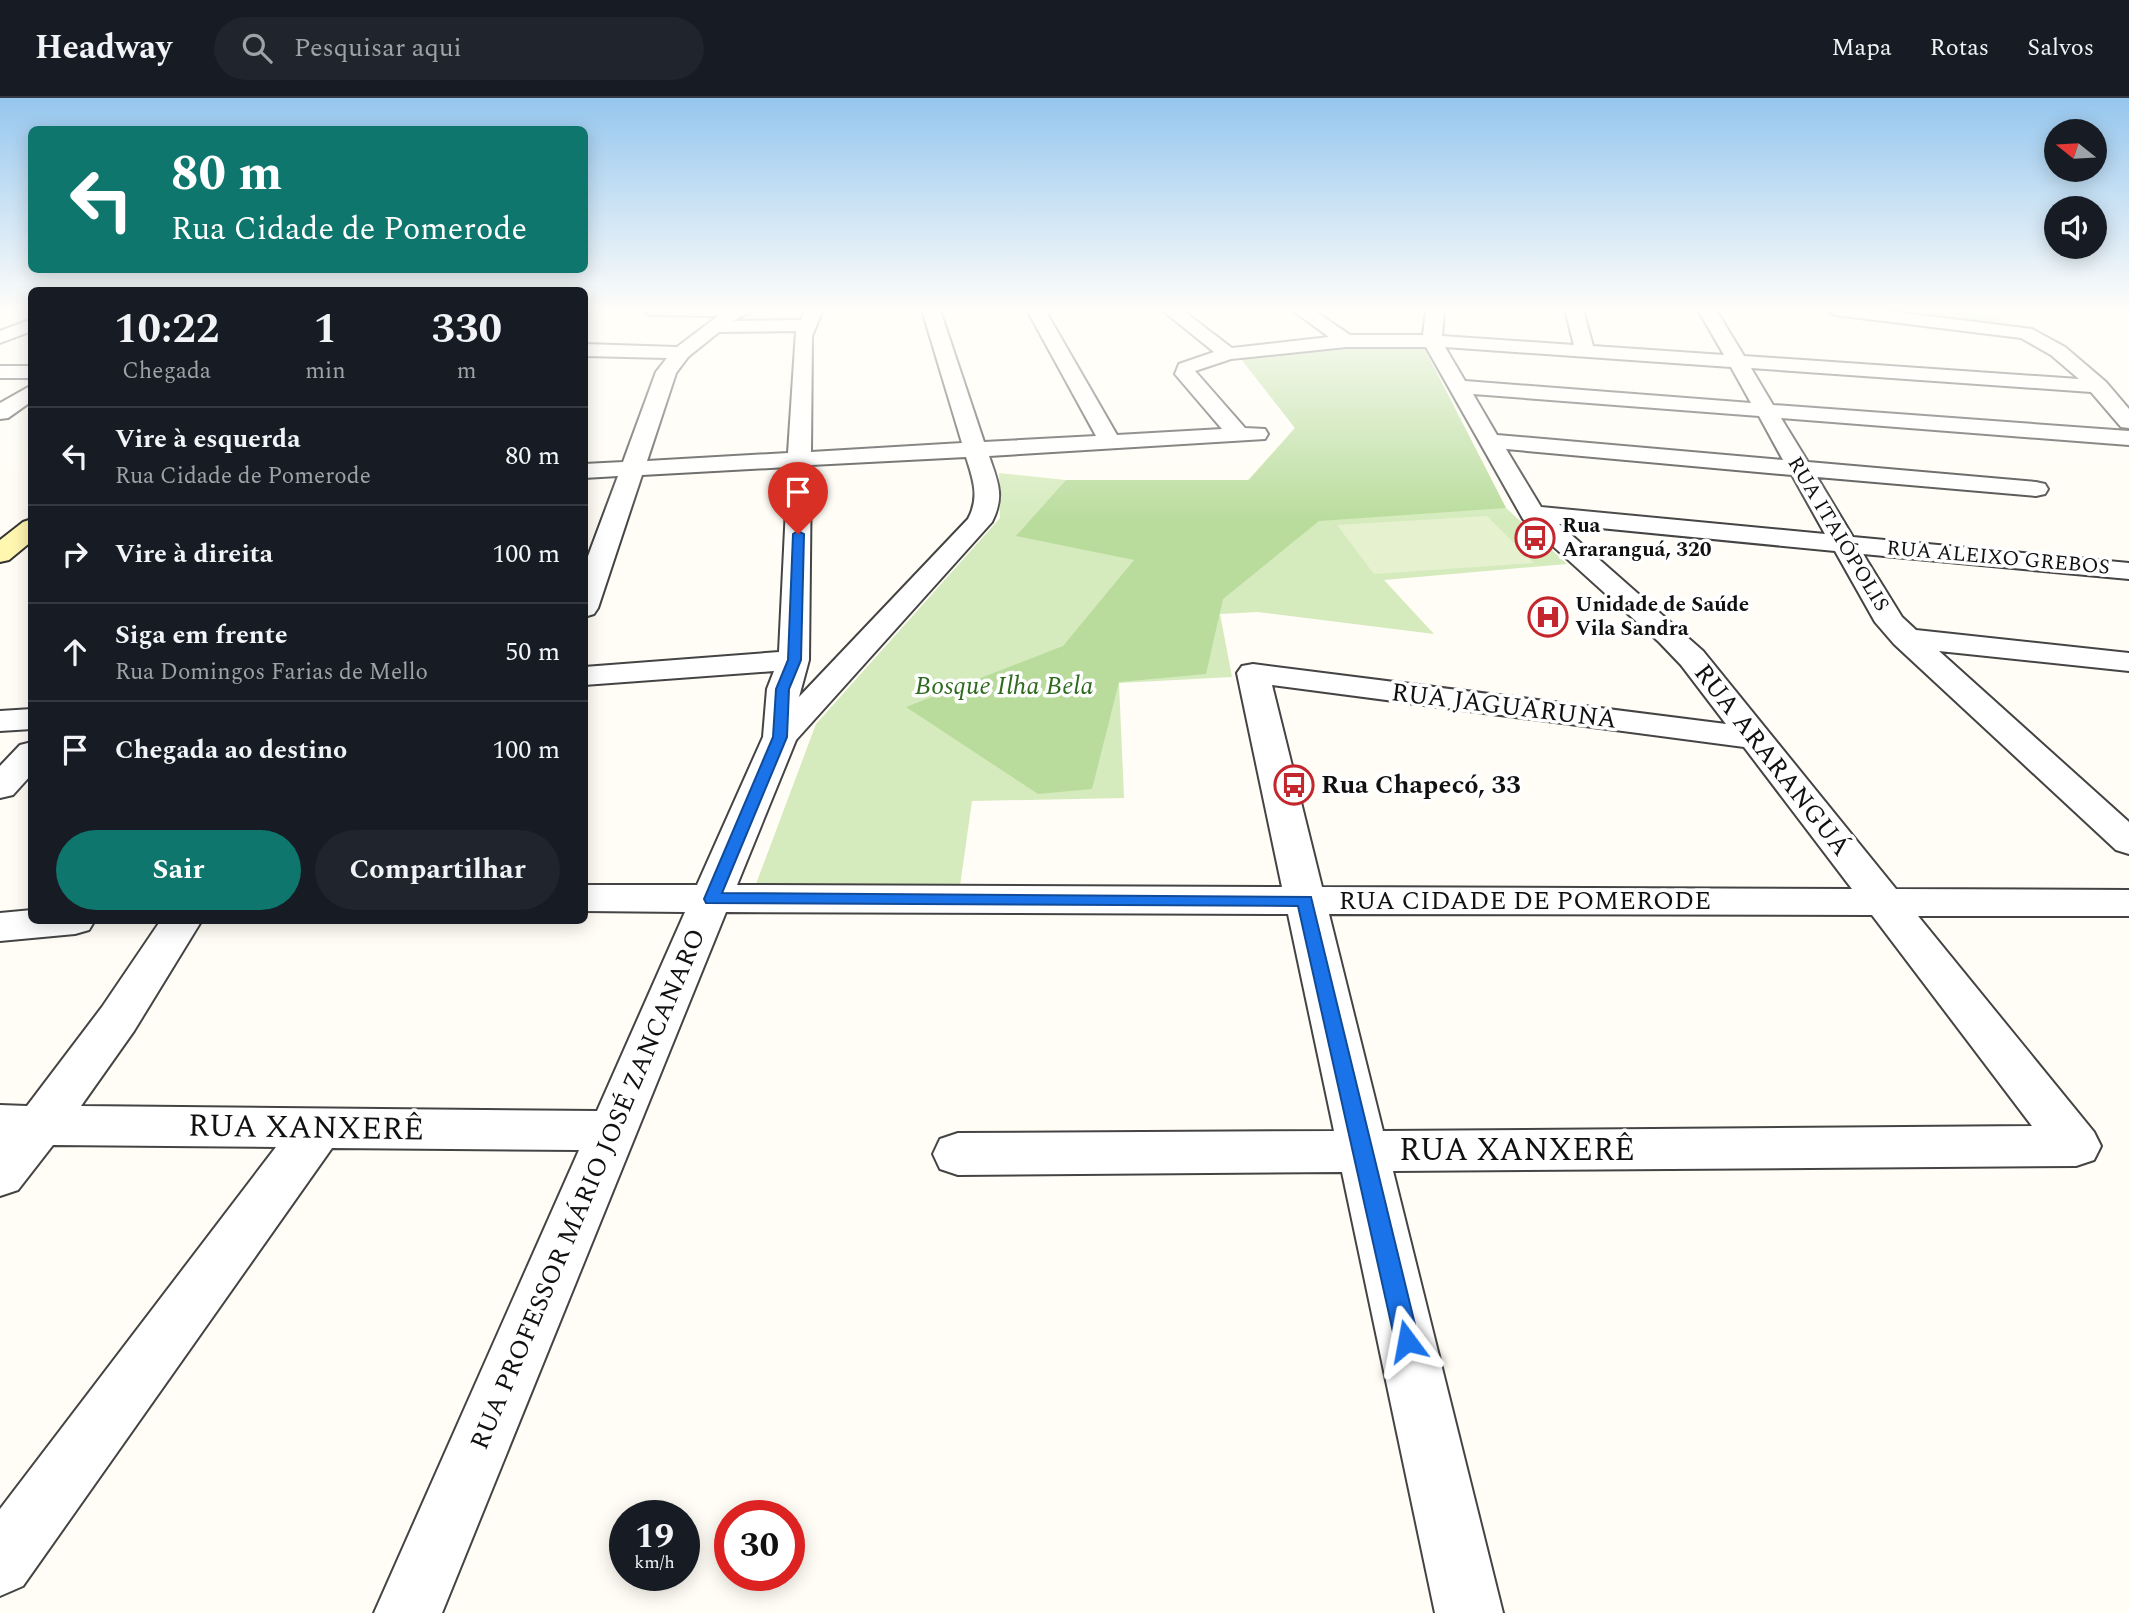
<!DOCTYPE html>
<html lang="pt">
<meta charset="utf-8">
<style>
body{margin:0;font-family:Spectral,serif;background:#20242c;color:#f1f3f6;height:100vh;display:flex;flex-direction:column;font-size:26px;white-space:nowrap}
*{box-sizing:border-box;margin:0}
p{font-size:23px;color:#9ea1a6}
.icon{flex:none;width:38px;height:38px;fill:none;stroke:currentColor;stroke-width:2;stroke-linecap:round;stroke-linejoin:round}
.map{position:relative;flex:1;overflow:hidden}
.sheet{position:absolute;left:28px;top:189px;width:560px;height:637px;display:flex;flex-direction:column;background:#171b24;border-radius:10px;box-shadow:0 4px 18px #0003}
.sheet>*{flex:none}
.top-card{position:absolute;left:28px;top:28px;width:560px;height:147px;border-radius:10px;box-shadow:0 4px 18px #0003;background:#0f766e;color:#fff;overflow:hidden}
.needle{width:46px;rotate:288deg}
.controls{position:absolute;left:2044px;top:21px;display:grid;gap:14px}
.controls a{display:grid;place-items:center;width:63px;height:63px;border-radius:50%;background:#171b24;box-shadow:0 4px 18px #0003;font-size:35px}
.speed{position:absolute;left:609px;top:1402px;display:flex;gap:14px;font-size:35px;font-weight:700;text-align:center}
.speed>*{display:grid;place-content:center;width:91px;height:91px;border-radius:50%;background:#171b24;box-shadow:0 4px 18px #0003;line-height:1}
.speed small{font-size:18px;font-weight:400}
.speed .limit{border:10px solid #d22;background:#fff;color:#111}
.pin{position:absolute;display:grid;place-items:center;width:60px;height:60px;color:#fff;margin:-72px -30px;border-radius:50% 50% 50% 0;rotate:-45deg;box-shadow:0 0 7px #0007}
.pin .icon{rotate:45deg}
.me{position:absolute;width:77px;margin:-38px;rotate:347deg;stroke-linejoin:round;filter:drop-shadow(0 0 5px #0008)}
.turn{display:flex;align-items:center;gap:24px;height:147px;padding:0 28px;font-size:32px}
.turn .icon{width:91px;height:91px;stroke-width:2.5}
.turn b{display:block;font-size:49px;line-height:60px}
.eta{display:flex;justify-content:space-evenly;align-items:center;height:119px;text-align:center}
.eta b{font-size:42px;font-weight:700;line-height:49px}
.cta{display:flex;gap:14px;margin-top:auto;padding:14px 28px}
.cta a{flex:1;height:80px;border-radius:42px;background:#0f766e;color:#fff;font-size:28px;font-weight:700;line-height:80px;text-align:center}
.cta a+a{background:#20242c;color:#f1f3f6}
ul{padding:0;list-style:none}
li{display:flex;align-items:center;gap:21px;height:98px;padding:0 28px;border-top:2px solid #363941}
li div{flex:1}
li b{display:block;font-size:26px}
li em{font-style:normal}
header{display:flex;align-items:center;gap:42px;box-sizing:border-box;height:98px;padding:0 35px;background:#171b24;border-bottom:2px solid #363941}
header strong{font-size:33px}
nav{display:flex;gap:38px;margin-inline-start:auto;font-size:24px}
.search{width:490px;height:63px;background:#20242c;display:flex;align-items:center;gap:18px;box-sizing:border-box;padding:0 24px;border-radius:38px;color:#9ea1a6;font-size:26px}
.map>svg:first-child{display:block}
.green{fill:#d5ebbd}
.forest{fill:#b9dc9c}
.pitch{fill:#e6f2cf}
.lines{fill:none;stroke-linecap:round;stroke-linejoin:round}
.street-casing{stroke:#444;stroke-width:4}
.secondary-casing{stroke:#333;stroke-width:4}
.street{fill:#fff;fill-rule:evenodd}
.secondary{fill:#fff6b0;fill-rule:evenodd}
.route{fill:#1a73e8;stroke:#114b97;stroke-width:2}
.labels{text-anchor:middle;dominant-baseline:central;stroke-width:7;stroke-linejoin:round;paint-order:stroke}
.far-poi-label{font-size:21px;font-weight:bold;fill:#111;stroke:#fff;text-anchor:start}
.far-street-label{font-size:21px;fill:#111;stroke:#fff}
.park-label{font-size:26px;font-style:italic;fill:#2f6b1f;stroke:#fff}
.street-label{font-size:26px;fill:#111;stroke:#fff}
.poi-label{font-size:26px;font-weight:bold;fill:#111;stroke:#fff;text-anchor:start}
.near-street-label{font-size:32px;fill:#111;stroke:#fff}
</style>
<header>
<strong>Headway</strong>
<div class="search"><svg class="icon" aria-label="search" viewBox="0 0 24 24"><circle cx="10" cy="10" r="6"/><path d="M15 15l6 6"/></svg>Pesquisar aqui</div>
<nav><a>Mapa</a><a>Rotas</a><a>Salvos</a></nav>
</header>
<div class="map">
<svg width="2129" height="1515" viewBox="0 0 2129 1515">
<rect width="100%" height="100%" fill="#fffdf5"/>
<path class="green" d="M1849,212H1991L2008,228Z
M1422,246L1506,410L1567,466L1384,482L1434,536L1257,514L1220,516L1232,579L1119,585L1124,700L972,703L959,795L756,786L816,626L1000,420L999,375L1066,382H1248L1295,330L1241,261Z"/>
<path class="forest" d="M1422,246L1506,410L1319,423L1223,501L1206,576L1119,584L1092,691L1038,696L906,609L1063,548L1134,462L1016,438L1066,382H1249L1295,330L1241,261L1343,247Z"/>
<path class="pitch" d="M1487,418L1534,465L1374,476L1337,427Z"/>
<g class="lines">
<g class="street-casing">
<path id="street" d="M642,212L752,213L733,223L801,222L805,212H823L812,238L811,354L962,345L922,212H940L984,344L1096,338L1027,212H1045L1117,337L1222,331L1175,276L1179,266L1214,254L1162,212H1182L1232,250L1329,239L1292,212H1313L1350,237H1423L1426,212H1444L1442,238L1574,247L1565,212H1583L1593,248L1724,257L1698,212H1716L1744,258L2079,281L2051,257L2021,240L1835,217L1826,212H1879L2032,231L2065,249L2106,284L2129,311V330L2121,329L2091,294L1751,270L1773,307L2129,333V347L1781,320L1808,364L2036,384L2045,386L2048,391L2045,396L2036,398L1817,379L1853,439L2129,465V481L1863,456L1902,519L1916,532L2129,555V573L1939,553L2129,724V756L2116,752L1894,546L1875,524L1835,453L1559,426L1703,553L1896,791L2129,792V818H1918L2094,1034L2101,1048L2094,1062L2076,1068L1393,1073L1503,1515H1435L1342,1074L958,1077L940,1071L933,1056L940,1041L958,1035L1334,1033L1288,816L726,814L442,1515H374L579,1052L332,1050L23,1488L0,1498V1411L276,1049L53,1047L18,1092L0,1098V1007L27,1008L102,909L161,822H202L134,933L81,1008L597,1013L685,814L584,813V787H697L763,639L767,591L774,573L584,587V569L779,554L788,369L642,377L598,510L594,516L584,519V469L618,378L584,380V366L623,364L656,274L667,260L584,258V246L677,249L718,218L651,217ZM796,233L788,355L647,363L676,275L688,259L719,234ZM1346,249H1426L1523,421L1659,544L1681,567L1726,626L1253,566L1242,568L1237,575L1282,789L737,787L796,642L992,424C1005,398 998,384 989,358L1265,341L1268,336L1265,331L1245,330L1195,273L1231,261ZM1445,249L1731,269L1751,305L1465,283ZM1473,296L1759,318L1783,362L1497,337ZM1506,351L1792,377L1825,436L1541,409ZM966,359C973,381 980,399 968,421L799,599L809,562L811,367ZM1272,587L1744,649L1852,791L1322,789ZM1329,816L1872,817L2032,1028L1383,1033Z
M32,221V233L0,245V233Z
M0,268H32V280H0Z
M32,287V303L8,320L0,321V305Z
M32,611V631L0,633V613Z
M32,644V676L13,697L0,700V668L20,647Z
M32,812V822H95L89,832L75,836L0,843V815Z"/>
</g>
<g class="secondary-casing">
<path id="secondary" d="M32,421V443L9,462L0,464V442L23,424Z"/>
</g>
<use href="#street" class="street"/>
<use href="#secondary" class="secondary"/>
</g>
<linearGradient id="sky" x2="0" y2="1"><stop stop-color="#95c6ee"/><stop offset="0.5" stop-color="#fffefa"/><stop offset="1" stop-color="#fffefa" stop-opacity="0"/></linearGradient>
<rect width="2129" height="424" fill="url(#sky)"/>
<path class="route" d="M798,433L804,436L801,562L789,591L787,639L722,795L1311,799L1419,1243L1415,1251L1407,1254L1399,1251L1395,1243L1298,808L706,805L704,801L773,639L776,591L788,562L793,436Z"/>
<defs>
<g id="bus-ring" transform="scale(2.0125)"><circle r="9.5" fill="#fff" stroke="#c4262e" stroke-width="1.5"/><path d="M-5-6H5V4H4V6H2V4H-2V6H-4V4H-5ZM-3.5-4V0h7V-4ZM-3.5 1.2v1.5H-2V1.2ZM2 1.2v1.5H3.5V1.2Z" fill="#c4262e"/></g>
<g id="hospital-ring" transform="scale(2.0125)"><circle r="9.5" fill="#fff" stroke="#c4262e" stroke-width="1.5"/><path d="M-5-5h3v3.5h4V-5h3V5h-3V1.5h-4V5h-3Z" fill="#c4262e"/></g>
</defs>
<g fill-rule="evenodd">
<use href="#bus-ring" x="1535" y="440"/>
<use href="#hospital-ring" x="1548" y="519"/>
<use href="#bus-ring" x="1294" y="687"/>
</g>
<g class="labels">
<g class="far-poi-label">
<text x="1562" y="428">Rua<tspan x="1562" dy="24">Araranguá, 320</tspan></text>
<text x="1575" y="507">Unidade de Saúde<tspan x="1575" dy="24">Vila Sandra</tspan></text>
</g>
<g class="far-street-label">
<text transform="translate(1838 436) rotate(59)">RUA ITAIÓPOLIS</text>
<text transform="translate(1998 460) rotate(5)">RUA ALEIXO GREBOS</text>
</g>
<g class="park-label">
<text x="1004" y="588">Bosque Ilha Bela</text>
</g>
<g class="street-label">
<text transform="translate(1504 608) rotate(7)">RUA JAGUARUNA</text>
<text transform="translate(1772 662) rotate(52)">RUA ARARANGUÁ</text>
<text x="1525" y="803">RUA CIDADE DE POMERODE</text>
<text transform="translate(588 1091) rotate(-67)">RUA PROFESSOR MÁRIO JOSÉ ZANCANARO</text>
</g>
<g class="poi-label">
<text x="1321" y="687">Rua Chapecó, 33</text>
</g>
<g class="near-street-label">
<text transform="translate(306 1030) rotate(1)">RUA XANXERÊ</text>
<text x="1517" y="1052">RUA XANXERÊ</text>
</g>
</g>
</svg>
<div class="controls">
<a><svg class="needle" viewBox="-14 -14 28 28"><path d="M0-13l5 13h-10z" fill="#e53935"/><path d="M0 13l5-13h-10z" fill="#9ea1a6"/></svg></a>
<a><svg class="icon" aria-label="sound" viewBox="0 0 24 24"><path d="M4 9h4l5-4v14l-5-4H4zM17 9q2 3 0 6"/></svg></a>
</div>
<div class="speed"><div>19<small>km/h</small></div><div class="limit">30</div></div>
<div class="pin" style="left:798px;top:436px;background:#d93025"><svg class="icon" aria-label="arrive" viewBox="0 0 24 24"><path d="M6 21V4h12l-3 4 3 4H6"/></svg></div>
<svg class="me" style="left:1407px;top:1243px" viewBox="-20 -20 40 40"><path d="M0-17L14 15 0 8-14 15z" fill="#1a73e8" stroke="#fff" stroke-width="4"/></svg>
<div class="top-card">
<div class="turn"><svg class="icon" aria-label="left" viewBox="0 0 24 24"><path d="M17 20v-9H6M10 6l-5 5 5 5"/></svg><div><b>80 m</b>Rua Cidade de Pomerode</div></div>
</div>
<section class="sheet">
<div class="eta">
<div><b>10:22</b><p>Chegada</p></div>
<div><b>1</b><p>min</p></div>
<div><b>330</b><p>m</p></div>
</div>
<ul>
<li><svg class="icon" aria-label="left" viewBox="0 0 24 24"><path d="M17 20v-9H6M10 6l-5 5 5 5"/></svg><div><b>Vire à esquerda</b><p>Rua Cidade de Pomerode</p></div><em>80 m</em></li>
<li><svg class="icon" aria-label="right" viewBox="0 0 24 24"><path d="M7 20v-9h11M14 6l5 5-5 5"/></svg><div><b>Vire à direita</b></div><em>100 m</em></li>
<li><svg class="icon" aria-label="ahead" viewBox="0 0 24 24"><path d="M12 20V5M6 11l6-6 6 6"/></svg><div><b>Siga em frente</b><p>Rua Domingos Farias de Mello</p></div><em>50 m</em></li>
<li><svg class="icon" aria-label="arrive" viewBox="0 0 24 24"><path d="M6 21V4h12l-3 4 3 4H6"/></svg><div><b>Chegada ao destino</b></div><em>100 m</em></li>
</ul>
<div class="cta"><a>Sair</a><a>Compartilhar</a></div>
</section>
</div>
